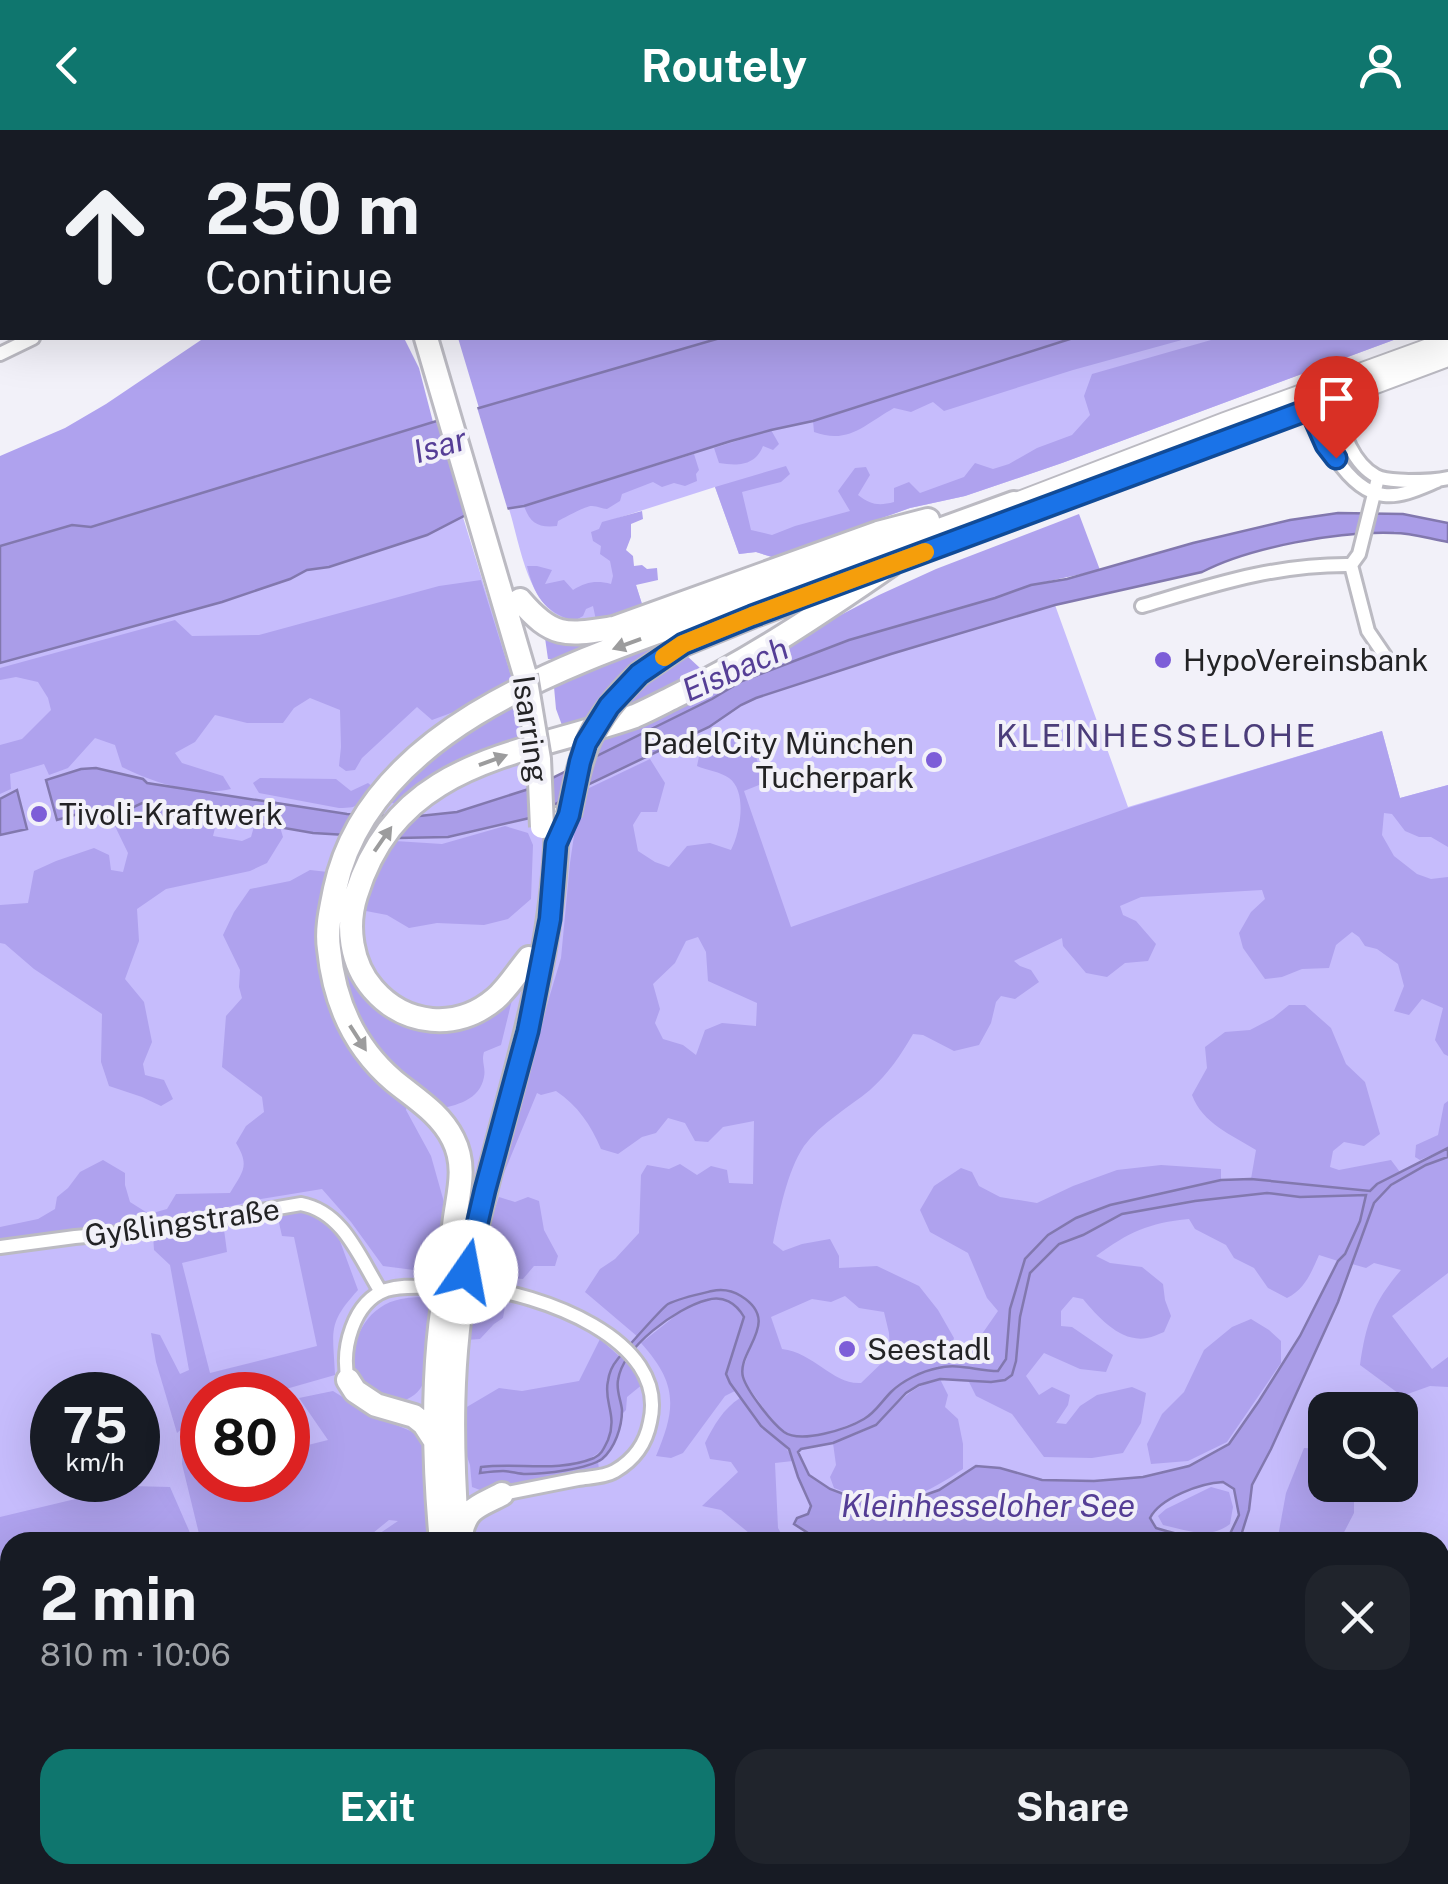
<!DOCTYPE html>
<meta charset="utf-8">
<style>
body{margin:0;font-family:"Public Sans",sans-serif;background:#20242c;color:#f1f3f6;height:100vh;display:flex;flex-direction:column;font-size:38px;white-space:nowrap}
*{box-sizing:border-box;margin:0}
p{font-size:32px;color:#9ea1a6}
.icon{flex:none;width:55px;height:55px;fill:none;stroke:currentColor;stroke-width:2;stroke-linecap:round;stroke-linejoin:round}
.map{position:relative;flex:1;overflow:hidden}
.drawer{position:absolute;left:0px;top:1402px;width:1450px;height:352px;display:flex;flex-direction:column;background:#171b24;border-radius:30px 30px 0 0;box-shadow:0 10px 40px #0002}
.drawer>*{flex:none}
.guide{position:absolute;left:0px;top:0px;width:1450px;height:210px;box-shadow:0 10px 40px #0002;background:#171b24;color:#f1f3f6;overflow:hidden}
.tools{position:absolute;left:1308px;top:1262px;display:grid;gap:20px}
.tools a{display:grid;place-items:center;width:110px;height:110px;border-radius:20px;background:#171b24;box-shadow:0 10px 40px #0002;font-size:50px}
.speed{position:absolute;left:30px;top:1242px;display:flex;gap:20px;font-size:50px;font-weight:700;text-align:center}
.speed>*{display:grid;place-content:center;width:130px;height:130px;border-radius:50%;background:#171b24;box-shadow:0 10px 40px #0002;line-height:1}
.speed small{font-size:25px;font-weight:400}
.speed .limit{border:15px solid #d22;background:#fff;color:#111}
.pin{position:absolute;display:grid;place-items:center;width:85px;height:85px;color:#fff;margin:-102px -42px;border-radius:50% 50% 50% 0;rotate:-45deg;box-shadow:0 0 10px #0007}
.pin .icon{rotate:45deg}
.me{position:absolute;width:110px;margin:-55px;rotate:12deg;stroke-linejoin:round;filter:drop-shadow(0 0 8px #0008)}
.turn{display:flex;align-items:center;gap:35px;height:210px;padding:0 40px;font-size:45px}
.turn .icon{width:130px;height:130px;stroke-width:2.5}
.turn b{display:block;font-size:70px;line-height:85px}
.round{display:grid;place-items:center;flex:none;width:105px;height:105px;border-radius:30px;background:#20242c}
.summary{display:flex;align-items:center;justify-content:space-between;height:170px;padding:0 40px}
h1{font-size:60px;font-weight:700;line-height:75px}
.button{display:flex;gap:20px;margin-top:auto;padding:20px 40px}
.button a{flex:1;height:115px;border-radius:30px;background:#0f766e;color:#fff;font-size:40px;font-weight:700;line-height:115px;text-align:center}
.button a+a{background:#20242c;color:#f1f3f6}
header{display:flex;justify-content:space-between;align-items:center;height:130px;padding:0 40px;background:#0f766e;color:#fff;font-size:45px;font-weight:700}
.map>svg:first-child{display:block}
.green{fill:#c6bcfc;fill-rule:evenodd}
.forest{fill:#afa2ee;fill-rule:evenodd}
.water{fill:#aa9de8;stroke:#8278ae;stroke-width:2.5;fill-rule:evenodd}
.pier{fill:#f2f1f9}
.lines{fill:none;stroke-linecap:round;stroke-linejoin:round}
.minor-casing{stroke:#bbbac2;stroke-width:18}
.secondary-casing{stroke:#bbbac2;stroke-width:22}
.trunk-casing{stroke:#bbbac2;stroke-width:28}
.minor{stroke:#fff;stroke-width:12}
.secondary{stroke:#fff;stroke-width:18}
.trunk{stroke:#fff;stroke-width:22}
.trunk-bridge-casing{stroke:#bbbac2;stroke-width:28;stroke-linecap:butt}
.trunk-bridge{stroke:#fff;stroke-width:22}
.oneway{fill:#9c9c9d}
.route-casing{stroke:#114b97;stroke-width:25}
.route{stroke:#1a73e8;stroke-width:18}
.slow{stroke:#f59e0b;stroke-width:18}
.poi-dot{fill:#7d5ed8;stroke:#f2f1f9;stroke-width:4}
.labels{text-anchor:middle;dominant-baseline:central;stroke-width:8;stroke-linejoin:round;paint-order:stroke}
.poi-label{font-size:30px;fill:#232325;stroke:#f2f1f9;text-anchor:start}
.street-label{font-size:30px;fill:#232325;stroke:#f2f1f9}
.water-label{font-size:32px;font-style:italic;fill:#553e96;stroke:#f2f1f9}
.neighbourhood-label{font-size:32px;letter-spacing:2.5px;fill:#4b3d7a;stroke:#f2f1f9}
</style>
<header><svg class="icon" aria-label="back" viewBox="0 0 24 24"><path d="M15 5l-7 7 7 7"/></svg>Routely<svg class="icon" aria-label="person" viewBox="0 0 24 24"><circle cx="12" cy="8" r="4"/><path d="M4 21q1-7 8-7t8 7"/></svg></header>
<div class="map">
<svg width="1448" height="1754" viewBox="0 0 1448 1754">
<rect width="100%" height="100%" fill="#f2f1f9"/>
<path class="green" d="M1073,208H1399L1062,333L965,366L910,378L772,427L756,422L739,424L715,357L615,389L642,474C627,479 612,486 596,490C531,504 523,424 509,379Z
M462,384L487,465L516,548L532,658L585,657L709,597L741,575L756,568L891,524L1055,475L1128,677L1382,601L1400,668L1448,655V1754H442V1745H1440V1412H10V1745H146L142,1754H0V529ZM52,1265H138V1350H52ZM202,1265H288V1350H202ZM1325,1280H1400V1355H1325Z"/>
<path class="forest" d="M1186,0H1408L1399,2H1176Z
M204,208H406L405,210L419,238L433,292L91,397L72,395L0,416V326L65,298L106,274Z
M458,208H720L479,278Z
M1073,208H1189L1073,240L944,281L933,272L911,282L894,278C865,294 849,315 814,302L813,291Z
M1218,208H1399L1062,333L965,366L910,378L772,427L756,422L739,424L715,357L786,336L790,344L781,352L742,362L751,400L772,405L795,396L850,381L838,361L855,338L866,337L870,345L858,365C871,375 879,376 894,372V358L909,352L920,363L964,347L975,333L993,339L1009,334L1037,318L1072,305L1090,285L1084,266L1092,244Z
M771,300L779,314L773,320L763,316C755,336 738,336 719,333L714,318Z
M694,324L699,340L696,344L697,351L685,356L674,353L662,357L653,352L622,364L620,371L607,379C602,379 598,376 592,376C587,375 564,388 558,391L557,396C538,398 530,393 524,376Z
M642,381L643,389L631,394V407L626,420L633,426L634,436L642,435L647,439L657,438L658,450L636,455L642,474L596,490L593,476L586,479L583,486L574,491C544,482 534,465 527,436H537L552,440L545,454L564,450L573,460C586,452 596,450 611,454L613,446L610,431L600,424L601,416L593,411L591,402L599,399L602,392Z
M1079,384L1100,440L1031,455L995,468L849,510L742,551L712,569L592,629C611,590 644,542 686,525L714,551L879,465L936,439Z
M481,450L512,549L459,580L432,590L417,577L362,628L355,640L346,641L339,636L341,617L340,580L310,568L294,578L283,593H247L215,585L195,612L175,623L182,633L223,646L231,659C197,667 152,652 122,637L115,615L95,608L68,638L49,645L44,634L10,644L11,659L0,664V615L22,609L51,580L48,568L38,552L16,547L0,550V538L175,490L192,506L259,505L439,456Z
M558,506L591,510L593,515L562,530L548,529L545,508Z
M679,507L637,530L615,550L585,591L563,598L556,579L554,557L559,552L644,514Z
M514,574L519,586L523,609C490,616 453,627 426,649C416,657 407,667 396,675L388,670L417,635Z
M1382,601L1400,668L1448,655V717L1431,707H1419L1405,701L1392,684L1384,683L1382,705L1394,726L1417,744L1431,749L1448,747V926L1444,924L1435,910L1443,878L1422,869L1409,885L1394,881L1404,856L1398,834L1377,819L1365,816L1359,807L1352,802L1336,815L1329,838L1302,839L1282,847L1265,849L1243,818L1239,803L1251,782L1265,769L1262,760L1141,767L1120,776L1123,785L1136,791L1156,814L1148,831L1125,833L1107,847L1086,843L1063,816L1062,808L1014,831L1020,836L1031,840L1039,852L1015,869L1001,866L996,872L991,893L979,915L954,921L923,905L913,904C901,925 888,944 870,960C848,978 821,993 804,1016C787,1041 779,1084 773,1113L783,1121L802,1114L830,1109L839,1126V1138L877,1136L919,1156L938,1180L954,1208L949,1224L975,1214L998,1181L987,1168L968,1123L930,1102L920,1080L934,1056L961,1038L972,1042L979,1056L1000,1067L1037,1073L1073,1056L1117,1040L1161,1035L1221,1039V1050L1110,1075L1076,1088L1048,1106L1025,1129L1010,1179L1006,1229L998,1241L959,1236L912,1247L894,1258L868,1287L831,1302L813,1306L794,1307L784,1302L767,1283L744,1251L742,1242L759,1192L716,1160L651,1193L638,1207L585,1162L600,1139L615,1129L639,1103L641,1045L647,1035L669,1039L680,1034L697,1045L711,1036L727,1040L729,1053L753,1054L754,991L723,997L708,1012L695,1011L685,993L668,988L656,1003L642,1007L618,1024L601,1019C591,995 578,976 556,961L541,965L537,963L497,1060L501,1029L561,828L570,733L577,685L587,659L650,629L665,653L657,682H641L633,695L638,721L655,732L669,737L687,716L710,713L731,720C740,703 748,662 729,648C721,642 706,640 697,636L701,617L725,608L750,607L764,653L744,661L791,797L1128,678ZM698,807L706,822L708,851L757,873L756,896L722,893L705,900L696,925L683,915L663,909L655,893L660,879L653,854L675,833L686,811ZM845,1166L859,1178L884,1182L889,1203L890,1225L861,1253C833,1255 815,1223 782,1219L771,1187L812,1169L831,1172Z
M260,648L336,649L351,661L368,653L374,658C363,674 360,678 339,678L259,663L253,653Z
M142,673L210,686L216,694L213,706L242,711L251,707L255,693L280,697L283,707L267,733L250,741L166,759L137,779L139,811L125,849L144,872L152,912L143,934L145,945L164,950L173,969L161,976L142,967L109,956L101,932L102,884L34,839L5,814L0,813V775L28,773L34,741L56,731L94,718L109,725L111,740L123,742L128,723L111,688Z
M505,696L528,703L533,715L531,769L508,789L484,795L437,793L409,798L387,785L366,781L360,772L372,760L382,729L395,711L442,714Z
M310,740L328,742L315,799L326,867L338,899L381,948L408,971L406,980L431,1026L449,1090L437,1143L383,1136L351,1092L322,1059L261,1069L148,1096L102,1098L0,1111V1097L38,1089L55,1079L57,1067L68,1058L80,1042L103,1030L125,1043V1055L130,1072L149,1084L167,1079L176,1064L230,1063C243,1041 250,1036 236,1013L246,996L264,982L262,967L222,937L226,886L242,868L239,857L240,840L223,805L234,782L250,759L290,751Z
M345,788L346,816L401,888L506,867L512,870L501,915L484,922C481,932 486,937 484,947C480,970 456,976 436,979C404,947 362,914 347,869C339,845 338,816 334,791Z
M1289,875H1305L1331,898L1346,934L1365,952L1380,1004L1364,1016L1344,1012L1333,1021L1330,1037L1339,1040L1391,1030L1400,1042L1377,1054L1370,1061L1251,1049L1256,1020C1232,1005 1202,993 1192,965L1207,938L1205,917L1225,902L1250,900L1273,888Z
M1448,971V1018L1420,1030L1415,1027L1416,1015L1438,1005L1444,974Z
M1448,1027V1143L1392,1186L1432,1239L1448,1227V1257L1430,1256L1402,1266L1360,1235C1366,1193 1373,1173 1401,1140L1374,1133L1366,1138L1352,1134L1374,1073C1393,1050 1421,1037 1448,1027Z
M1267,1063L1300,1067L1367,1065C1361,1088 1354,1113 1338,1131L1319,1125C1311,1143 1305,1159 1287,1168L1268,1158L1254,1138L1234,1128L1226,1115L1195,1099L1189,1089C1148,1093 1129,1102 1096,1126L1110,1133L1142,1137L1163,1154L1165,1170L1171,1186L1164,1202C1158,1204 1153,1207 1147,1208C1121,1213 1098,1187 1083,1169L1073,1167L1061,1181V1196L1072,1197L1113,1225L1106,1242L1080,1239L1044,1223L1026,1246L1039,1265L1052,1257L1070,1265L1068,1275L1056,1293L1066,1294L1080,1276L1097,1265L1132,1257L1146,1263L1141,1293L1123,1323L1092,1328L1044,1327L1012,1284L976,1266L968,1250L992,1252L1016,1231L1020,1187L1030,1143L1059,1114L1083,1105L1123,1084L1195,1071Z
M499,1067L515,1072L528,1067L539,1071L544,1100L558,1126L555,1136H534L523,1149L475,1145L477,1129Z
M306,1081L337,1103L358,1160C327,1194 333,1200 335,1245L265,1265H202V1283L198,1285L177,1303L156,1232L151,1203L160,1205L180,1244L189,1240L170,1135L154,1120L153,1105L223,1092L227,1122L182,1133L210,1243L317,1216L294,1107L282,1106L277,1084Z
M472,1166L506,1171L503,1188L494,1194L480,1209L466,1210Z
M432,1167C431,1188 431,1245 420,1259C413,1268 402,1272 391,1275L354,1249C348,1215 364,1176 401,1169C411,1167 422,1167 432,1167Z
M711,1168C726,1168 737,1174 744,1187C740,1211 720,1238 735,1261L725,1266L683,1323L671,1328L656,1326C677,1277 677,1253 641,1213L689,1175Z
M1251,1189L1269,1200L1281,1211V1233L1227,1312L1188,1331L1151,1334L1147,1314L1162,1284L1184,1262L1204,1220L1232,1197Z
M600,1209L619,1226C613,1236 606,1250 607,1262C608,1272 613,1282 612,1293C610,1354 519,1330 481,1337V1343L505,1341L523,1344L563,1340L598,1332L599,1339L490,1360H480L472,1357L470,1335L461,1309L460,1281L499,1258L522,1261L579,1251Z
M624,1230L636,1241L643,1254L627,1267L626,1280L621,1285L617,1262L618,1247Z
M940,1249L948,1265L945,1277L958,1289L963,1314V1339C938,1356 905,1376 873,1371C860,1369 847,1362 834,1358L830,1347L836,1335L833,1313C848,1307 867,1302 879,1292C904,1270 905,1259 940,1249Z
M333,1261L370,1284L425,1307L430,1412H367L398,1391L389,1390L373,1403L352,1412H201L182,1334L183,1316L202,1301V1336L200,1341H202V1350H288V1320L328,1310L299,1268Z
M740,1268C747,1277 753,1287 760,1295C773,1308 787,1313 793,1331L775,1333L778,1398L786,1412H760L721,1380L702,1376L738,1342L731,1332L710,1329L705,1313C714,1295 723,1279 740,1268Z
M1304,1318L1325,1319V1355H1354V1383L1339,1412H1277L1286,1363Z
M130,1356L170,1357L194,1412H10V1496L0,1504V1387Z
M1211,1357L1229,1362L1233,1377L1230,1394C1210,1410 1186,1400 1163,1395L1158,1386L1166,1379Z
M1448,1573V1754H1393L1401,1745H1440V1576Z
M0,1742H10V1745H135L132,1754H0Z
M963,1745H1013L1012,1754H965Z"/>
<path class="water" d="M720,208H1073L813,291L771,300L731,311L524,376L466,385L427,405L329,437L307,440L290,449L222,472L0,533V416L72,395L91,397L479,278Z
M1338,383L1403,384L1448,393V412C1430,409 1412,403 1394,403C1339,401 1250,417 1202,442L1055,475L891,524L756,568L741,575L709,597L585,656L534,687L448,707L397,708L313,703L142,673L111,688L78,684L57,690L46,650L81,639L96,638L143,649L147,653L347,684L410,687L457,682L532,658L712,569L742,551L849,510L995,468L1031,455L1067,449L1193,413L1290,390Z
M17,660L27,699L0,705V669Z
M1448,1018V1027L1426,1035L1391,1055L1374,1073L1338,1172L1271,1319L1252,1355L1249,1380L1239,1412H822L794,1394L797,1388L808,1384L811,1376L798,1347L789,1319L761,1296L730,1253L726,1244L744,1187C736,1173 723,1165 707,1170C676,1178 623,1217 618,1250C616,1261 621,1270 622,1280C622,1297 615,1318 602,1329C588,1339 544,1344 526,1344C518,1344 511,1341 503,1341C496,1341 488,1342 480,1343L481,1337C518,1332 557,1343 594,1328C602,1324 604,1318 608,1310C618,1285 603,1272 608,1251C609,1243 612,1236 617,1230C622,1223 663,1177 668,1174C680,1168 699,1164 712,1161C722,1159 733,1161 741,1166C783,1192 736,1221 743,1247C747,1261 772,1293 784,1302C801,1314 847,1299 864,1289C875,1283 882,1271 891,1262C902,1251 922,1241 938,1238C958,1233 978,1241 998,1241L1006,1229L1010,1179L1025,1129L1048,1105L1076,1088L1110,1075L1221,1050L1251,1049L1370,1061L1377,1054ZM1267,1063L1300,1067L1366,1065L1360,1091L1345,1124L1338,1131L1300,1206L1259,1271L1229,1314L1189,1336L1143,1347L1094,1351L1042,1350L1000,1338L976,1336L939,1360L905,1372L875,1376L830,1359L809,1345L798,1322L801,1319L833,1313L876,1295L906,1263L919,1255L940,1249L991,1252L1005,1250L1012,1245L1016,1231L1020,1187L1030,1143L1059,1114L1083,1105L1122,1084L1195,1071ZM1223,1352L1234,1359L1239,1385L1229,1406C1203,1411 1182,1406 1156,1398L1150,1388C1160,1368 1201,1353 1223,1352Z
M557,1745H650L644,1746L635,1754H559Z
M665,1745H958L959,1754H677Z
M1020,1745H1133L1128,1754H1020Z"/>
<path class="pier" d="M476,274L509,384L467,390L435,286Z"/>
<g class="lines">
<g class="minor-casing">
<path id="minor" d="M14,0L15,2
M1039,0L1040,2
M451,2L459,0
M1140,2L1148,0
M0,224L33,208
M1330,262C1340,290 1348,331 1376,346C1385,351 1397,350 1408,351C1421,351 1435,351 1448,348
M1307,271C1319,302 1346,361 1384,365C1402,367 1420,358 1437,351
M1378,348L1359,424L1351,435L1368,501L1385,526
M1142,476C1213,455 1275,434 1351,435
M0,1117L75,1107L145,1101L301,1074C344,1082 360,1129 381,1162
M474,1157C537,1163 670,1208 650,1292C646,1313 634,1330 615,1341C605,1347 590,1347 578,1349C553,1354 528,1359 502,1364
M348,1250C341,1219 353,1172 386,1160C402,1155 418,1157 435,1157"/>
</g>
<g class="secondary-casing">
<path id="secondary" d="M1014,373L1225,292L1448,211
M890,435L1448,227"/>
</g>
<g class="trunk-casing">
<path id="trunk" d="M379,0L380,2
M426,208L525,545
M520,470C553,509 567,505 614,498L878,403L928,390
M639,544L683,514L752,486L859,446
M529,828C518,841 508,858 495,869C457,901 405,896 373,859C351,834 346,796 356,765C398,629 520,626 635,586C649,580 662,573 676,566C751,530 822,482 890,435
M454,1120C449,1082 472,1046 453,1009C440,983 416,969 394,951C354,917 334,871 329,819C326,799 331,779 335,759C371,587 600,524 744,471C834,438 924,405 1014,373
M348,1250L355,1261L376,1275L414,1286L424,1294L435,1311
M461,1404C466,1377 480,1376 502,1364
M441,1412C432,1315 430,1203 457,1108
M458,1412C451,1318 449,1224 469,1131C500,980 555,846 557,689
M488,1745L489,1754
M504,1745L505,1754"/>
</g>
<use href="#minor" class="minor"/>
<use href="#secondary" class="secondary"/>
<use href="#trunk" class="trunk"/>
<g class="trunk-bridge-casing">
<path id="trunk-bridge" d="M525,545L539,629L542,697
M569,685C582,619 589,592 639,544"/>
</g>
<use href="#trunk-bridge" class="trunk-bridge"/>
</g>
<defs><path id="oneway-solid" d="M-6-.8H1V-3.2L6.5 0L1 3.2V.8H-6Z" transform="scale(2.5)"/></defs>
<g class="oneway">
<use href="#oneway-solid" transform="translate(627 514) rotate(160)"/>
<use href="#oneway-solid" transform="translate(493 630) rotate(-20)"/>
<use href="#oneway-solid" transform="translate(383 709) rotate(-55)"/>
<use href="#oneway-solid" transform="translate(358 908) rotate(57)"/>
</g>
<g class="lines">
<g class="route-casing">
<path id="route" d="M466,1142L485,1060L528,901L550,789L556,714L569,685L580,632L586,613L609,576L639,544L683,514L752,486L1310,279L1326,315L1336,328"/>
</g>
<use href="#route" class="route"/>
<path class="slow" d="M664,527L683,514L752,486L925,422"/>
</g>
<g class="poi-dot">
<circle cx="1163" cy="530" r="10"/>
<circle cx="934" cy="630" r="10"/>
<circle cx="39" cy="684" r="10"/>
<circle cx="847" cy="1219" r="10"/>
</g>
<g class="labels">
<g class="poi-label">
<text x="1183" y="530">HypoVereinsbank</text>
<text x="914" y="613" text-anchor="end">PadelCity München<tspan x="914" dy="34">Tucherpark</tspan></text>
<text x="59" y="684">Tivoli-Kraftwerk</text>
<text x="867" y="1219">Seestadl</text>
</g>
<g class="street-label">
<text transform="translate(531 599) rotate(82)">Isarring</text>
<text transform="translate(182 1092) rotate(-8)">Gyßlingstraße</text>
</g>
<g class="water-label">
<text transform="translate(440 315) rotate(-16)">Isar</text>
<text transform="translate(735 539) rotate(-24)">Eisbach</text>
<text x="988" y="1375">Kleinhesseloher See</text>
</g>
<g class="neighbourhood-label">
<text x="1157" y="605">KLEINHESSELOHE</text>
</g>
</g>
</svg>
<div class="tools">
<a><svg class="icon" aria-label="search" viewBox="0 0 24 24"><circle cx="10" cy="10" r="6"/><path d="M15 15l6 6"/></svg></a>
</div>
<div class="speed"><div>75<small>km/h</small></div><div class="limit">80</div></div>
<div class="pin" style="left:1336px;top:328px;background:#d93025"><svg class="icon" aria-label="arrive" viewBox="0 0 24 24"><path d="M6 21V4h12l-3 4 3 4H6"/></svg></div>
<svg class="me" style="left:466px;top:1142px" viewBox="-20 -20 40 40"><circle r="19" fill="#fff"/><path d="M0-13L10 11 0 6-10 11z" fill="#1a73e8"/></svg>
<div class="guide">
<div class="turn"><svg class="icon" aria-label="ahead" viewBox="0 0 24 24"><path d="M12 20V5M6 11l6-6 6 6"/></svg><div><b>250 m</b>Continue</div></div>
</div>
<section class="drawer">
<div class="summary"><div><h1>2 min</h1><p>810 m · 10:06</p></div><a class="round"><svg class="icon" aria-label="close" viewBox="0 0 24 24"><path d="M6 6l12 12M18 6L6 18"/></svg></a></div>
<div class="button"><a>Exit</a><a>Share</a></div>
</section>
</div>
